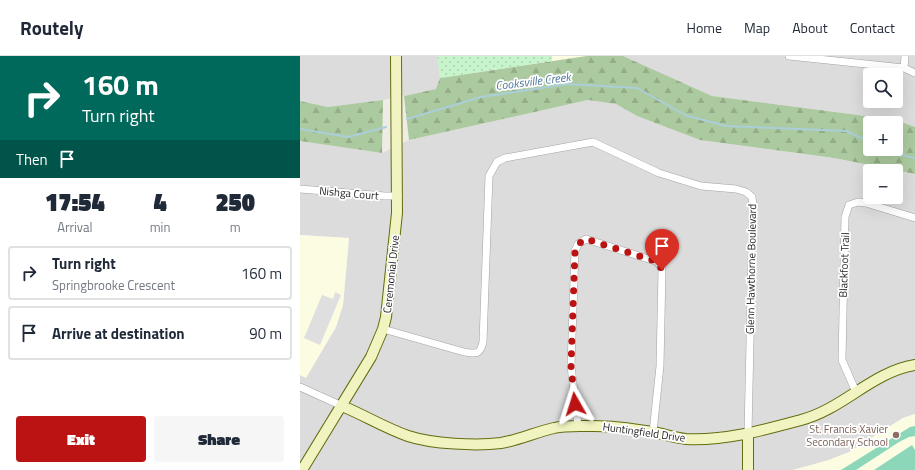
<!DOCTYPE html>
<meta charset="utf-8">
<style>
body{margin:0;font-family:"Titillium Web",sans-serif;background:#f6f6f7;color:#1f2937;height:100vh;display:flex;flex-direction:column;font-size:15px;white-space:nowrap}
*{box-sizing:border-box;margin:0}
p{font-size:13px;color:#747a83}
.icon{flex:none;width:22px;height:22px;fill:none;stroke:currentColor;stroke-width:2;stroke-linecap:round;stroke-linejoin:round}
.map{position:relative;flex:1;overflow:hidden}
.drawer{display:flex;flex-direction:column;background:#fff;width:300px}
.drawer>*{flex:none}
.banner{background:#00695c;color:#fff;overflow:hidden}
.fabs{position:absolute;left:563px;top:12px;display:grid;gap:8px}
.fabs a{display:grid;place-items:center;width:40px;height:40px;border-radius:4px;background:#fff;box-shadow:0 4px 16px #0002;font-size:20px}
.pin{position:absolute;display:grid;place-items:center;width:34px;height:34px;color:#fff;margin:-41px -17px;border-radius:50% 50% 50% 0;rotate:-45deg;box-shadow:0 0 4px #0007}
.pin .icon{rotate:45deg}
.me{position:absolute;width:44px;margin:-22px;rotate:354deg;stroke-linejoin:round;filter:drop-shadow(0 0 3px #0008)}
.turn{display:flex;align-items:center;gap:14px;height:84px;padding:0 16px;font-size:18px}
.turn .icon{width:52px;height:52px;stroke-width:2.5}
.turn b{display:block;font-size:28px;line-height:34px}
.then{display:flex;align-items:center;height:38px;padding:0 16px;background:#0003;gap:8px;font-size:15px}
.eta{display:flex;justify-content:space-evenly;align-items:center;height:68px;text-align:center}
.eta b{font-size:24px;font-weight:800;line-height:28px}
.action{display:flex;gap:8px;margin-top:auto;padding:8px 16px}
.action a{flex:1;height:46px;border-radius:4px;background:#bb1313;color:#fff;font-size:16px;font-weight:800;line-height:46px;text-align:center}
.action a+a{background:#f6f6f7;color:#1f2937}
ul{padding:0;list-style:none}
li{display:flex;align-items:center;gap:12px;height:54px;margin:0 8px 6px;padding:0 8px;border:2px solid #e0e1e3;border-radius:4px}
li div{flex:1}
li b{display:block;font-size:15px}
li em{font-style:normal}
header{display:flex;align-items:center;gap:24px;box-sizing:border-box;height:56px;padding:0 20px;background:#fff;border-bottom:1px solid #e0e1e3}
header strong{font-size:19px}
nav{display:flex;gap:22px;margin-inline-start:auto;font-size:14px}
main{display:flex;flex:1;min-height:0}
.map>svg:first-child{display:block}
.residential{fill:#dddcdc;fill-rule:evenodd}
.education{fill:#fcfce3}
.forest{fill:url(#forest-firs);fill-rule:evenodd}
.park{fill:url(#park-dots)}
.pitch{fill:#8cd6ba}
.parking{fill:#dfdfdf}
.lines{fill:none;stroke-linecap:round;stroke-linejoin:round}
.stream{stroke:#abced8;stroke-width:2}
.street-casing{stroke:#a3a3a3;stroke-width:8}
.secondary-casing{stroke:#636d10;stroke-width:12}
.street{stroke:#fff;stroke-width:7}
.secondary{stroke:#f1f4c0;stroke-width:10}
.route{stroke:#bb1313;stroke-width:7;stroke-dasharray:0 12.6}
.education-dot{fill:#8d6e63;stroke:#fff;stroke-width:1.5}
.labels{text-anchor:middle;dominant-baseline:central;stroke-width:3.5;stroke-linejoin:round;paint-order:stroke}
.street-label{font-size:11px;fill:#1f1f1f;stroke:#fff}
.education-label{font-size:11px;fill:#785e54;stroke:#fff;text-anchor:end}
.water-label{font-size:12px;font-style:italic;fill:#51789f;stroke:#fff}
</style>
<header>
<strong>Routely</strong>
<nav><a>Home</a><a>Map</a><a>About</a><a>Contact</a></nav>
</header>
<main>
<section class="drawer">
<div class="banner">
<div class="turn"><svg class="icon" aria-label="right" viewBox="0 0 24 24"><path d="M7 20v-9h11M14 6l5 5-5 5"/></svg><div><b>160 m</b>Turn right</div></div>
<div class="then">Then<svg class="icon" aria-label="arrive" viewBox="0 0 24 24"><path d="M6 21V4h12l-3 4 3 4H6"/></svg></div>
</div>
<div class="eta">
<div><b>17:54</b><p>Arrival</p></div>
<div><b>4</b><p>min</p></div>
<div><b>250</b><p>m</p></div>
</div>
<ul>
<li><svg class="icon" aria-label="right" viewBox="0 0 24 24"><path d="M7 20v-9h11M14 6l5 5-5 5"/></svg><div><b>Turn right</b><p>Springbrooke Crescent</p></div><em>160 m</em></li>
<li><svg class="icon" aria-label="arrive" viewBox="0 0 24 24"><path d="M6 21V4h12l-3 4 3 4H6"/></svg><div><b>Arrive at destination</b></div><em>90 m</em></li>
</ul>
<div class="action"><a>Exit</a><a>Share</a></div>
</section>
<div class="map">
<svg width="615" height="414" viewBox="0 0 615 414">
<defs>
<pattern id="forest-firs" width="22" height="20" patternUnits="userSpaceOnUse"><rect width="22" height="20" fill="#acca9f"/><path d="M5 1l3.5 6h-7zM16 11l3.5 6h-7z" fill="#94ad88"/></pattern>
<pattern id="park-dots" width="8" height="8" patternUnits="userSpaceOnUse"><rect width="8" height="8" fill="#c8f4cc"/><path d="M2 2h.1M6 6h.1" fill="none" stroke="#abd1af" stroke-width="1.8" stroke-linecap="round"/></pattern>
</defs>
<rect width="100%" height="100%" fill="#efece7"/>
<path class="residential" d="M0,0H137L140,22L137,33L73,46L28,51L0,45Z
M323,0H615V71L596,64L412,40ZM570,19H596V45H570Z
M288,44L316,48L337,60L400,84L534,102L615,118V358L603,362L549,396L529,404L493,414H0V319L6,321L36,271L43,249L49,182L0,179V85L82,97L109,84ZM570,115H596V141H570Z"/>
<path class="education" d="M252,0H287L252,5Z
M0,179L49,182L43,249L36,271L6,322L0,319Z
M615,358V414H493L529,404L549,396L603,362Z"/>
<path class="forest" d="M287,0H323L412,40L596,64L615,71V118L534,102L400,84L337,60L316,48L288,44L109,84L104,40L136,33L140,22ZM570,67H596V93H570Z
M83,44L82,97L0,85V45L28,51Z"/>
<path class="park" d="M137,0H252V5L140,22Z"/>
<path class="pitch" d="M615,370V380L609,381L599,386L556,414H541L610,371Z
M612,389L615,394V414H574Z"/>
<path class="parking" d="M35,236L41,239L20,289L4,282L22,239L33,243Z"/>
<g class="lines">
<path class="stream" d="M107,63L181,41L268,28L337,32L385,59L426,70L546,75L570,86
M0,73L48,81L86,71
M586,93L597,98L615,102"/>
<g class="street-casing">
<path id="street" d="M489,0L604,12L615,17
M604,12L605,0
M0,133L85,140H98
M83,273L164,296C176,298 180,299 183,286L189,120L197,106L205,102L293,86L359,117L401,130L436,133L446,136L452,141L453,149L448,377
M0,331L42,350
M556,336L542,304L545,161L549,149L558,146L566,147L615,162
M278,370L271,310L275,195L278,188L286,183L358,206L362,214L360,310L353,376"/>
</g>
<g class="secondary-casing">
<path id="secondary" d="M42,350C64,359 85,372 108,380C132,388 177,390 201,387C219,384 236,376 254,372C266,369 280,370 293,370C312,370 334,373 353,376C364,378 375,382 386,383C425,385 464,374 501,364C543,353 572,316 615,309
M448,377V414
M2,414L71,301L83,273L86,261L97,157L96,0"/>
</g>
<use href="#street" class="street"/>
<use href="#secondary" class="secondary"/>
</g>
<g class="lines">
<path class="route" d="M275,348L271,310L275,195L278,188L286,183L358,206L362,214"/>
</g>
<circle class="education-dot" cx="596" cy="379" r="4"/>
<g class="labels">
<g class="street-label">
<text transform="translate(49 137) rotate(5)">Nishga Court</text>
<text transform="translate(544 209) rotate(-88)">Blackfoot Trail</text>
<text transform="translate(451 213) rotate(-89)">Glenn Hawthorne Boulevard</text>
<text transform="translate(91 218) rotate(-84)">Ceremonial Drive</text>
<text transform="translate(344 376) rotate(8)">Huntingfield Drive</text>
</g>
<g class="education-label">
<text x="588" y="373">St. Francis Xavier<tspan x="588" dy="13">Secondary School</tspan></text>
</g>
<g class="water-label">
<text transform="translate(233 25) rotate(-7)">Cooksville Creek</text>
</g>
</g>
</svg>
<div class="fabs">
<a><svg class="icon" aria-label="search" viewBox="0 0 24 24"><circle cx="10" cy="10" r="6"/><path d="M15 15l6 6"/></svg></a>
<a>+</a>
<a>−</a>
</div>
<div class="pin" style="left:362px;top:214px;background:#d93025"><svg class="icon" aria-label="arrive" viewBox="0 0 24 24"><path d="M6 21V4h12l-3 4 3 4H6"/></svg></div>
<svg class="me" style="left:275px;top:348px" viewBox="-20 -20 40 40"><path d="M0-17L14 15 0 8-14 15z" fill="#bb1313" stroke="#fff" stroke-width="4"/></svg>
</div>
</main>
